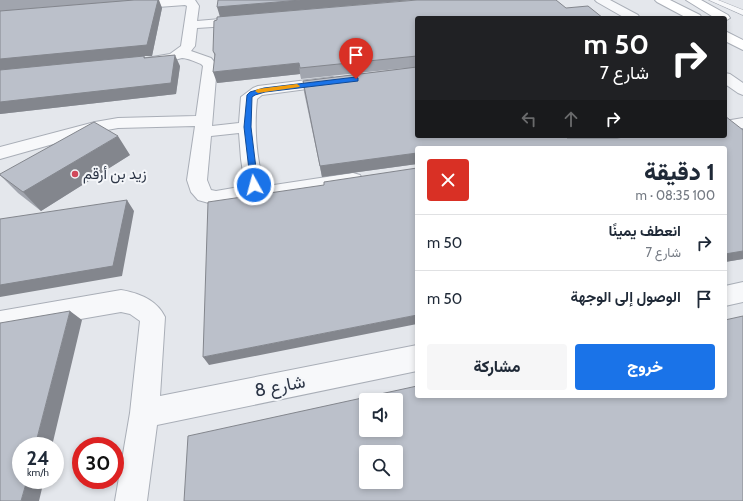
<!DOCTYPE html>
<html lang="ar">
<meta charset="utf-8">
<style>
body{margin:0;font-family:Cabin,Vazirmatn,sans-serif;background:#f6f6f7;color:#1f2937;direction:rtl;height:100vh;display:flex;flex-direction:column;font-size:15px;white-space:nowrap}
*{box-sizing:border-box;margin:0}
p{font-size:13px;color:#747a83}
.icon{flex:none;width:22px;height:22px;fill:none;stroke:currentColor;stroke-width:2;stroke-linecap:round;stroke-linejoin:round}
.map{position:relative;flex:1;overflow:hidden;direction:ltr}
.side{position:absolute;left:415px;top:146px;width:312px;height:252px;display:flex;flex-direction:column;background:#fff;border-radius:4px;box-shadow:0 2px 6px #0003;direction:rtl}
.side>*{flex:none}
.top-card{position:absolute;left:415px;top:16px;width:312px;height:122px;border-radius:4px;box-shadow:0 2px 6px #0003;direction:rtl;background:#202124;color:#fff;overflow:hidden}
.controls{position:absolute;left:359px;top:393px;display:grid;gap:8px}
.controls a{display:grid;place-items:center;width:44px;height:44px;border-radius:4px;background:#fff;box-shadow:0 2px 6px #0003;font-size:20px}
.speed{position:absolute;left:12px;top:437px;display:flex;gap:8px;font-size:20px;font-weight:700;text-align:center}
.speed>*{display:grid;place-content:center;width:52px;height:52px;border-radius:50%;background:#fff;box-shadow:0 2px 6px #0003;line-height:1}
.speed small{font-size:10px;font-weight:400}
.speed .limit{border:6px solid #d22;background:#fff;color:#111}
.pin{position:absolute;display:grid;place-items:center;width:34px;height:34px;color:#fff;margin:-41px -17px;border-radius:50% 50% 50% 0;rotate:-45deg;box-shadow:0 0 4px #0007}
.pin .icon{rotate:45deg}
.me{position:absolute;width:44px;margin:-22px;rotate:353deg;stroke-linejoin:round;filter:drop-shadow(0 0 3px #0008)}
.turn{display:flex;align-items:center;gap:14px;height:84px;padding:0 12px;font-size:18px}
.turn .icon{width:52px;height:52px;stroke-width:2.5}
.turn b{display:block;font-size:28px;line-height:34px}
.lanes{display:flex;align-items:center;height:38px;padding:0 12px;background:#0003;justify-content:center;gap:20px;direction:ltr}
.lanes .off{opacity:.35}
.round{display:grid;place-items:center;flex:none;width:42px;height:42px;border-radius:4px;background:#f6f6f7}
.headline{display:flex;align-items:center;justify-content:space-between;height:68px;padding:0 12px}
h1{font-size:24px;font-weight:800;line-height:30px}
.button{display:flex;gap:8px;margin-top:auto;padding:8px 12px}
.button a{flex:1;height:46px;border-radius:4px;background:#1a73e8;color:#fff;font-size:16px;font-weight:800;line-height:46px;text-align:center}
.button a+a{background:#f6f6f7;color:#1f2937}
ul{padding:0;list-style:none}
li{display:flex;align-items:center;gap:12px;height:56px;padding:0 12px;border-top:1px solid #e0e1e3}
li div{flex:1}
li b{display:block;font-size:15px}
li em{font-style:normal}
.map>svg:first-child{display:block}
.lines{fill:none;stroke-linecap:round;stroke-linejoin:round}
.lane-casing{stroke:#a9aeb7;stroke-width:1}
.street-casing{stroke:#a9aeb7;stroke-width:2}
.secondary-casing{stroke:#a9aeb7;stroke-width:2}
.lane{fill:#f7f8fa;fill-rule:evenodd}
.street{fill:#f7f8fa;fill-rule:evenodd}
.secondary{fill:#fff;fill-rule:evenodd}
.wall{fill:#a1a5ae}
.shaded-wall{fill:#83868d}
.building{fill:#bbc0ca;stroke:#83868d;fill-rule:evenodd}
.route{fill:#1a73e8;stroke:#114b97}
.slow{fill:#f59e0b}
.poi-dot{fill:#d1495b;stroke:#f4f6f9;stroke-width:1.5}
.labels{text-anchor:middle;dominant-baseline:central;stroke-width:4;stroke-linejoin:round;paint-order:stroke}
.poi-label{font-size:15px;fill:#2b3445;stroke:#f4f6f9;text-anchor:start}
.near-street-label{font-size:18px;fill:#2b3445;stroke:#f4f6f9}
</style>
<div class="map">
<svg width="743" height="501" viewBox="0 0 743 501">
<rect width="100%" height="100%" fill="#e4e7ec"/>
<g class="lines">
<g class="lane-casing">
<path id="lane" d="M709,0H718L743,10V15Z"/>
</g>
<g class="street-casing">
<path id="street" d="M150,0H195L199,6L197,21L244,17L248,18L250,21L248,24L244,25L197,28L195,46L191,51L211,58L217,65L212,126L239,123L241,97L253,88L258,86L332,77L337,79L340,82L337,85L262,95L257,99C254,126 256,158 264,184L274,185L353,173L360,175L363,180L360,185L274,199L256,198L216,205L198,200L191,192L187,180L195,126L118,128L96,132L0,159V147L95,122L118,118L196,116L203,66L201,64C196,62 187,58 182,58C169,61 155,69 141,65L139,62L141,59L170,54L181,46L187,6L185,5L131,9L127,8L125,5L127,2ZM239,133L241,159L245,186L216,191L211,190L207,180L211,136Z
M595,0H610L638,15L640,18H625L597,2Z
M725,73L730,74L743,83V95L738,93L725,84Z
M743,118V128L725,131V121Z
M743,282V302L725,306V286Z
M121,290C139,293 157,300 165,317L160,396L417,345V371L157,425L147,501H115L130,413L140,321L130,314L121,312L0,333V311Z"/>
</g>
<g class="secondary-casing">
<path id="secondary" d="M655,0H670L700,15L702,18H687L657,2Z
M686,0H701L728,15L730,18L725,21V18H715Z
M725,31L743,40V50L725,41Z"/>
</g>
<use href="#lane" class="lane"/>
<use href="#street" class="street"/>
<use href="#secondary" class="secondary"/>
</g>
<path class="wall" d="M0,0H158L162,8L152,56H144L145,58L180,66L176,94L0,114Z
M218,0H412L315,9L566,8L603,18H417V136H607L593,138H617L743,130V259L725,262V148H417V164L322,177L304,92L303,81L406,68L301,79L300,74L217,83L215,57L213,51L217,20L220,17Z
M130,155L41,211L18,193L0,175Z"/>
<path class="shaded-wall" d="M158,0H159L162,8L152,56H144L149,67L0,70V59Z
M301,0H412L220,17L217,7Z
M175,55L180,66L176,94L0,114V102Z
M299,63L300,74L217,83L213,72Z
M118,136L130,155L41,211L23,192Z
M568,136H607L566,143Z
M417,153V164L322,177L320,166Z
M127,200L134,211L122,276L0,297V285Z
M743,251V259L725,262V254Z
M70,311L82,320L52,446H35Z
M417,315V324L209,365L203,357Z
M27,480H44L39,501H21Z"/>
<path class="building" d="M134,0H158L147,45L0,59V11Z
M218,0H301L217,7Z
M417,0H556L566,8L588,6L603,18H417V56L300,68L299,63L213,72L215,54L213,51L214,21L217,20V17Z
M175,55L171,83L0,102V70L144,56V58Z
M417,67V136H568L567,138H617L632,136H725V116L743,130V251L725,254V148H417V153L320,166L303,81Z
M94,122L118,136L23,192L0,175V174Z
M417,168V315L203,357L208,202L324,185V182Z
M127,200L113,266L0,285V219Z
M70,311L35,446H21V480H27L21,501H0V323Z
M743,316V501H184L188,436L417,386V396H725V320ZM366,400H396V430H366ZM366,452H396V482H366Z"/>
<path class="route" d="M356,77L358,78V81L265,92L255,95L252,97L251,127L258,185L256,187H251L244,127L247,95L250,92L264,88Z"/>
<path class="slow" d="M297,84L300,86L299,87L258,93L255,91L258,89Z"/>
<circle class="poi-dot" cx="75" cy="174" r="4"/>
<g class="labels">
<g class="poi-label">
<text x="83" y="174">زيد بن أرقم</text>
</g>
<g class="near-street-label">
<text transform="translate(280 386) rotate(-11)">شارع 8</text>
</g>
</g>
</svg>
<div class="controls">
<a><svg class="icon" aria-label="sound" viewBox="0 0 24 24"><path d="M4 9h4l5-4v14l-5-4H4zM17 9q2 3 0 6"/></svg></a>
<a><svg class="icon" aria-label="search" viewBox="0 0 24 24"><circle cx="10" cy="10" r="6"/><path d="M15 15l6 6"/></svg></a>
</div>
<div class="speed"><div>24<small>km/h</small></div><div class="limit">30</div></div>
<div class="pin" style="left:356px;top:79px;background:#d93025"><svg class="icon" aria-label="arrive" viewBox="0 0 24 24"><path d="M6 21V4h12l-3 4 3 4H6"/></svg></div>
<svg class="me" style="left:254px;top:185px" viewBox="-20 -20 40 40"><circle r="17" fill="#1a73e8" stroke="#fff" stroke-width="3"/><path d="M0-11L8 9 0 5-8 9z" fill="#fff"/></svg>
<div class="top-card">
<div class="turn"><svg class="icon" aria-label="right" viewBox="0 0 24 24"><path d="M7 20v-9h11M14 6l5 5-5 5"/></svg><div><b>50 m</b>شارع 7</div></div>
<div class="lanes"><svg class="icon off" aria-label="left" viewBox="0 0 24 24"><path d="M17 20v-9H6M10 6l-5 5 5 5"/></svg><svg class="icon off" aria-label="ahead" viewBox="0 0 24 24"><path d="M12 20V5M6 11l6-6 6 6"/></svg><svg class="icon" aria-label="right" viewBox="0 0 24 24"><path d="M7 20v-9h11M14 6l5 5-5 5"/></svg></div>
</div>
<section class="side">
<div class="headline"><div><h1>1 دقيقة</h1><p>100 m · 08:35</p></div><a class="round" style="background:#d93025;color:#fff"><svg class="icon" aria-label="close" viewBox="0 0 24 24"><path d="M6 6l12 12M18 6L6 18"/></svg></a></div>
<ul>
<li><svg class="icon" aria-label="right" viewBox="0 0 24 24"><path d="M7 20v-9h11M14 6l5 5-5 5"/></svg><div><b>انعطف يمينًا</b><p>شارع 7</p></div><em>50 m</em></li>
<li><svg class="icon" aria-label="arrive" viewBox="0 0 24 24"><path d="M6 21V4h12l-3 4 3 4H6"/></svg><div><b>الوصول إلى الوجهة</b></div><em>50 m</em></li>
</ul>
<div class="button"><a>خروج</a><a>مشاركة</a></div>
</section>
</div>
